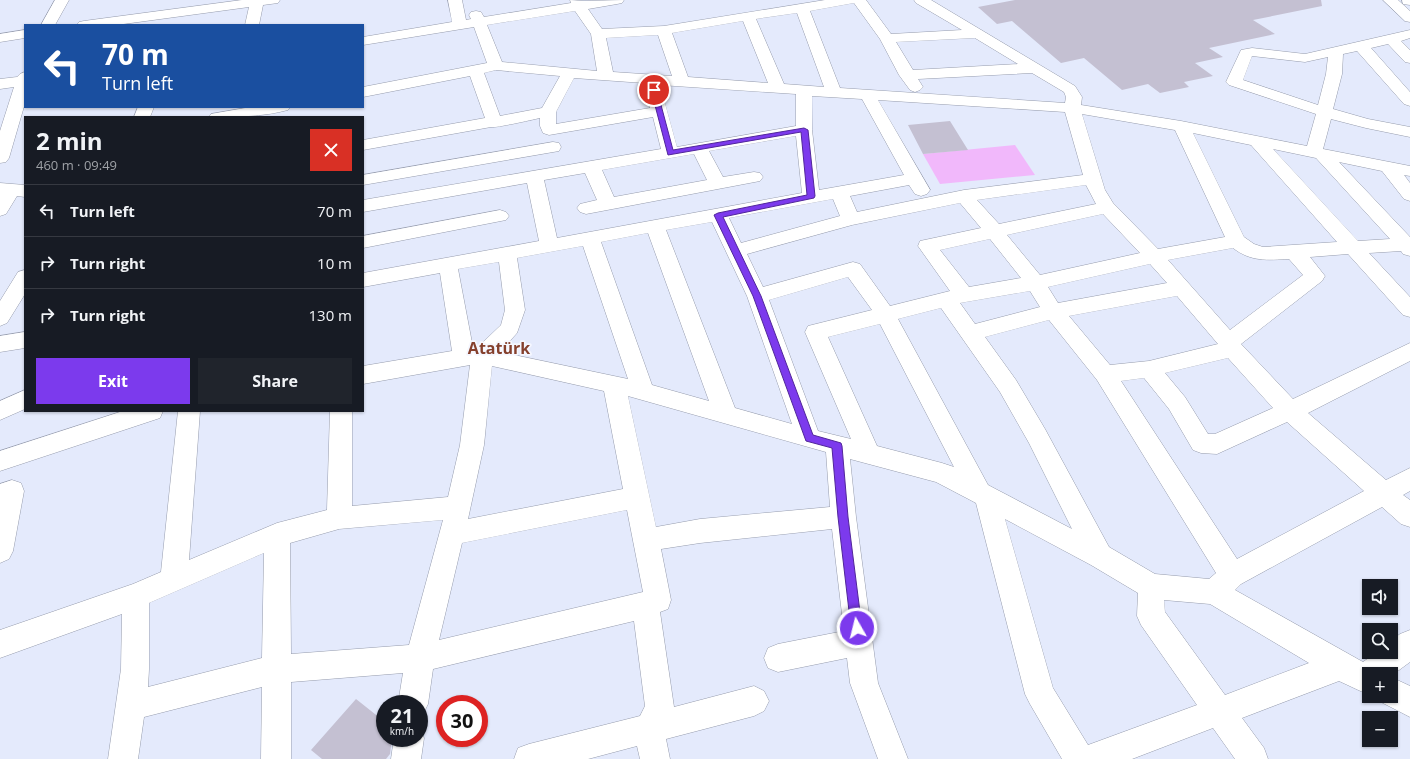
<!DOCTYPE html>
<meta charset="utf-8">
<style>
body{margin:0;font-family:"Open Sans",sans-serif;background:#20242c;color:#f1f3f6;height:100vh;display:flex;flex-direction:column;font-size:15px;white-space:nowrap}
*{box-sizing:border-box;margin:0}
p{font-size:13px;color:#9ea1a6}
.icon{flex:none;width:22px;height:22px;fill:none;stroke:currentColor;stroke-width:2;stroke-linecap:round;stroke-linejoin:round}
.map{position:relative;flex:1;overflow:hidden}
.details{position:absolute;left:24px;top:116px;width:340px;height:296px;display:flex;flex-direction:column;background:#171b24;border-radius:0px;box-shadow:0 1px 3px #0004}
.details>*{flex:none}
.banner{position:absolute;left:24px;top:24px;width:340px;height:84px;border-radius:0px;box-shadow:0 1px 3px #0004;background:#1a4fa0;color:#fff;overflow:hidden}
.controls{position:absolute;left:1362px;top:579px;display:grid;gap:8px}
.controls a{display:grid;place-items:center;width:36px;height:36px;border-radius:0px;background:#171b24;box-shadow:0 1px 3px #0004;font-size:20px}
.speed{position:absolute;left:376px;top:695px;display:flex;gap:8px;font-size:20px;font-weight:700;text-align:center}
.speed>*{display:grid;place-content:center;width:52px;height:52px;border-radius:50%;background:#171b24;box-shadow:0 1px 3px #0004;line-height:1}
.speed small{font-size:10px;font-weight:400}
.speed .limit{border:6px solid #d22;background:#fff;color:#111}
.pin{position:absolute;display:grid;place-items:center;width:34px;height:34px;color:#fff;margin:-17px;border:2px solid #fff;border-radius:50%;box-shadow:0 1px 4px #0007}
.me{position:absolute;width:44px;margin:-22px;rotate:352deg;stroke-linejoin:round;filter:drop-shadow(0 0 3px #0008)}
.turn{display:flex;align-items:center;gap:14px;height:84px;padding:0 12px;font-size:18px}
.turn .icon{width:52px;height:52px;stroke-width:2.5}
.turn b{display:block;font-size:28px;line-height:34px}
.round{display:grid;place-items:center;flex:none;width:42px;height:42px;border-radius:0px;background:#20242c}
.overview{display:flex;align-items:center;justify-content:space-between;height:68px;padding:0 12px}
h1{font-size:24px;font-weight:700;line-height:30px}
.action{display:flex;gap:8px;margin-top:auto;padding:8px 12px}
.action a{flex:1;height:46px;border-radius:0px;background:#7c3aed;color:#fff;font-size:16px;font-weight:700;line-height:46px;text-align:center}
.action a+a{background:#20242c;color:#f1f3f6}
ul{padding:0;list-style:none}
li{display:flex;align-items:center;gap:12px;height:52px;padding:0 12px;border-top:1px solid #363941}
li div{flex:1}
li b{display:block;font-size:15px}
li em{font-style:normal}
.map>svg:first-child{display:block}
.green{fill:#f1b8fb}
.building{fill:#c4c0d2}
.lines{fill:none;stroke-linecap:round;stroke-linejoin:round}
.minor-casing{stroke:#969cad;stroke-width:1}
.major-casing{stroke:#969cad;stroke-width:1}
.minor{fill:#fff;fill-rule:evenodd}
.major{fill:#fff;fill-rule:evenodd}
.route{fill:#7c3aed;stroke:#51269a}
.labels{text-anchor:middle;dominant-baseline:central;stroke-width:3.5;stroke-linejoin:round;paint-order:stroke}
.district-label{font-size:16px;font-weight:bold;fill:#85402d;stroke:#f5f7ff}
</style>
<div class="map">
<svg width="1410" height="759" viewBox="0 0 1410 759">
<rect width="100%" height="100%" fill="#e4eafc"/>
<path class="green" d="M1015,145L1035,175L940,184L923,154Z"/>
<path class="building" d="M1015,0H1321L1322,6L1253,20L1275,34L1209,48L1223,57L1195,63L1213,76L1184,82L1189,87L1160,93L1148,84L1122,90L1084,58L1061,63L1012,21L997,24L978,7Z
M950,121L968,150L923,154L908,125Z
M356,699L385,722V738H392L390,754L386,759H322L311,750Z"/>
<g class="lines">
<g class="minor-casing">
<path id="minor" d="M55,0H69L55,25H41Z
M242,0H280L278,3L263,5L259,25H245L249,7L116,25H77L79,22L84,21Z
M448,0H462L466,20L471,19L469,15L471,12L476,11L481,12L484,17L571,3L570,0L584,1L624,0L622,3L617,4L588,9L602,29L664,26L825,0H866L891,34L962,30L916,3L914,0H931L1075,86L1082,97L1081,105L1181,121L1307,146L1316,114L1229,85L1226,82L1241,50L1252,48L1305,54L1410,30V38L1401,41L1410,50V63L1405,62L1388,44L1371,48L1410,92V106L1404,104L1357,51L1343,54L1342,74L1333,109L1368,119L1410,127V137L1366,128L1331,119L1323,149L1410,166V176L1404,175L1410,183V201L1404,199L1382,171L1339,162L1410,237V256L1403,254L1401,251L1369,253L1410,297V317L1403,315L1348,254L1310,257L1325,276L1322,281L1241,344L1293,399L1410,343V361L1308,413L1386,480L1410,468V491L1403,495L1410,500V527L1401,524L1382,507L1241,584L1235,590L1363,662L1377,652H1391V641L1400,634L1410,630V662L1391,676V674H1369V695L1339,681L1242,718L1264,748L1268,759H1235L1213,728L1132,759H1062L1030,704L1025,694L976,503L936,482L850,459L856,517L878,683L908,759H878L850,683L847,658L778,672L768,668L764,658L768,648L778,644L844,631L832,529L700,543L661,549L671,600L668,609L660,612L674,707L754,686L764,691L769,701L764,711L754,716L666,739L670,759H640L637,746L588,759H514L518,748L529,744L640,716L645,706L634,621L433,669L428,704L423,714L419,716V704H398L403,673L291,682V759H261L262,687L144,717L138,759H108L121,669L122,614L0,658V630L133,584L161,572L178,411H200L189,560L277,523L327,510L330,411H352V506L448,497L460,445L470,365L363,384V366L452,351L440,273L363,287V273L539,241L527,183L363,212V200L661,149L653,117L549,135L543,133L540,126V118C531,120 496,128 491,127L363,150V140L485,118L470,76L363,97V87L487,63L474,27L363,45V37L452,22ZM854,3L880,39L899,75L910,90L915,92L920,90L923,87L918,79L1032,73L1064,92L1066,97L1065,103L840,88L810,11ZM575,11L591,34L597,71L502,62L487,25ZM797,13L824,87L784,84L756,19ZM743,21L768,83L688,77L672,33ZM658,35L672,76L613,72L606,38ZM975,38L1018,64L913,70L896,42ZM1252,56L1305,62L1328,57L1326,74L1318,105L1243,80ZM496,70L560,76L542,108L500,116L484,73ZM574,78L644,83L650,108L556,124V112ZM660,85L796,94V126L677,147ZM812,96L862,99L904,175L819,190L812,130ZM878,100L1065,112L1083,175L964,190L857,212L850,196L909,185L915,194L921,196L927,194L930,190ZM1082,114L1175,130L1225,237L1158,249L1113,203L1105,190ZM1193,133L1251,145L1337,242L1263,247L1254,244L1244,237ZM796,136L802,193L557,238L544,180L585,173L597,200L580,204L577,208L580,212L586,214L760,181L763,177L760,173L754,172L723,177L709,151ZM1273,149L1316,158L1390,239L1358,241ZM694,154L707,180L614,197L602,170ZM1086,185L1096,204L999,224L977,200ZM833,199L840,216L741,243L729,218ZM960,203L981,228L920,241L918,246L950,291L890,306L860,264L853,262L763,287L747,254L852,225ZM1103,214L1140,253L1040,275L1007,235ZM712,222L747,296L792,424L735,408L666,230ZM648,233L709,401L652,385L601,242ZM990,239L1021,278L969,287L940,250ZM583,246L628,379L500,352L517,333L525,310L517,258ZM1233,248C1251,262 1267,260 1289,259L1303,275L1230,330L1168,260ZM499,262L505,310L501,325L477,348H473L458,269ZM1150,264L1167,283L1058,303L1048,287ZM848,277L872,310L808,326L805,332L851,439L818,431L769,300ZM1030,291L1040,307L975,324L960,303ZM1177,296L1218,344L1149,361L1110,365L1069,316ZM941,308L1000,392L1029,443L1072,529L988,485L898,319ZM1049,320L1097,380L1216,573L1209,579L1155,574L1109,547L1045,429L1016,380L985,337ZM880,324L954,467L942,463L877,446L828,337ZM1228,358L1273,408L1215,434H1208L1185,397L1165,373ZM492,366L604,391L623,489L468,519L484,445ZM1144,378L1169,409L1193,450L1201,453L1217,454L1287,422L1364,491L1237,559L1121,381ZM628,396L826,452L830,507L700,519L656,527ZM627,510L643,592L439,640L462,543ZM1005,519L1091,565L1138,593L1137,616L1141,625L1197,705L1088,745L1053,688ZM443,520L409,645L291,654L290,543L339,529ZM264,553L262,658L148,687L149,669V603ZM1164,600L1210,604L1309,663L1225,695L1165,612Z
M1402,0H1410V5L1403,4Z
M25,30V38L0,42V34Z
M25,72V103L9,158L6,162L0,163V131L14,87L0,89V79L17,77L20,74Z
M138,107H154L150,117H134Z
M251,107H290L288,110C262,117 236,117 209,117L211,114Z
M553,142L559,143L561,147L559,151L363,185V175Z
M0,183L25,185V197L17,196L6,214L0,216Z
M500,210L506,212L509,216L506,220L363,248V236Z
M25,270V294L7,323L0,326V301L18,272Z
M25,332V348L0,352V336Z
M25,390V409L0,420V401Z
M123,411H163L160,418L0,471V451Z
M12,480L21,483L24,491L13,551L9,559L0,563V484Z
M1391,677L1410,686V717L1381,702L1378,696H1391Z
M419,727L424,738L421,759H391L394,738H419Z"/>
</g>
<g class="major-casing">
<path id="major" d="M1383,0H1398L1410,11V22L1405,21Z"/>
</g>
<use href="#minor" class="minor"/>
<use href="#major" class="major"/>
</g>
<path class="route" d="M651,88L657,90L673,150L804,128L808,130L815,196L814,198L723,217L761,296L813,435L841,443L842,446L848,517L862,628L861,632L857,634L853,632L851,628L838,517L832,448L806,441L753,296L714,215L718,213L807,195L801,132L668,155L651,90Z"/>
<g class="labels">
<g class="district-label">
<text x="499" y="348">Atatürk</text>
</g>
</g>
</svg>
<div class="controls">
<a><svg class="icon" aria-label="sound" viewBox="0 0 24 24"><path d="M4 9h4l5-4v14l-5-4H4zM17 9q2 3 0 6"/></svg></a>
<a><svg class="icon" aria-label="search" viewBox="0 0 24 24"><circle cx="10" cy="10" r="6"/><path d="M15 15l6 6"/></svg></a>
<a>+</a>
<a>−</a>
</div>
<div class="speed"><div>21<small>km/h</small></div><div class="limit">30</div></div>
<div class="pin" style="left:654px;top:90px;background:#d93025"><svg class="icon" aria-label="arrive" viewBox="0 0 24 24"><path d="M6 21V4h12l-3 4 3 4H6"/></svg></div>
<svg class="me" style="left:857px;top:628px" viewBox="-20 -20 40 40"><circle r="17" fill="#7c3aed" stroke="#fff" stroke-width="3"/><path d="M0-11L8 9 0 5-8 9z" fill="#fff"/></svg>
<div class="banner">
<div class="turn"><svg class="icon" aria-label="left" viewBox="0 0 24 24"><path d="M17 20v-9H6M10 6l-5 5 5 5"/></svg><div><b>70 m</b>Turn left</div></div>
</div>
<section class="details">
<div class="overview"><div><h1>2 min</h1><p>460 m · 09:49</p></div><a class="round" style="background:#d93025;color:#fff"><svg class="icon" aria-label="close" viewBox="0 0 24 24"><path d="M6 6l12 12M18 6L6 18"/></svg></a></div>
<ul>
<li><svg class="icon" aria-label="left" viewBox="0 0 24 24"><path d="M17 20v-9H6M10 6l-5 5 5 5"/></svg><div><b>Turn left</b></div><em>70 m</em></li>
<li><svg class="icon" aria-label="right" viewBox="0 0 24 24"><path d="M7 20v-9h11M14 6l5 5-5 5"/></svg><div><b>Turn right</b></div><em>10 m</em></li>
<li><svg class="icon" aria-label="right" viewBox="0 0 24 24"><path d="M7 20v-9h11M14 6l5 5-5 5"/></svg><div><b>Turn right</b></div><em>130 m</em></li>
</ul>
<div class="action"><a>Exit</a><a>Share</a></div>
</section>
</div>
